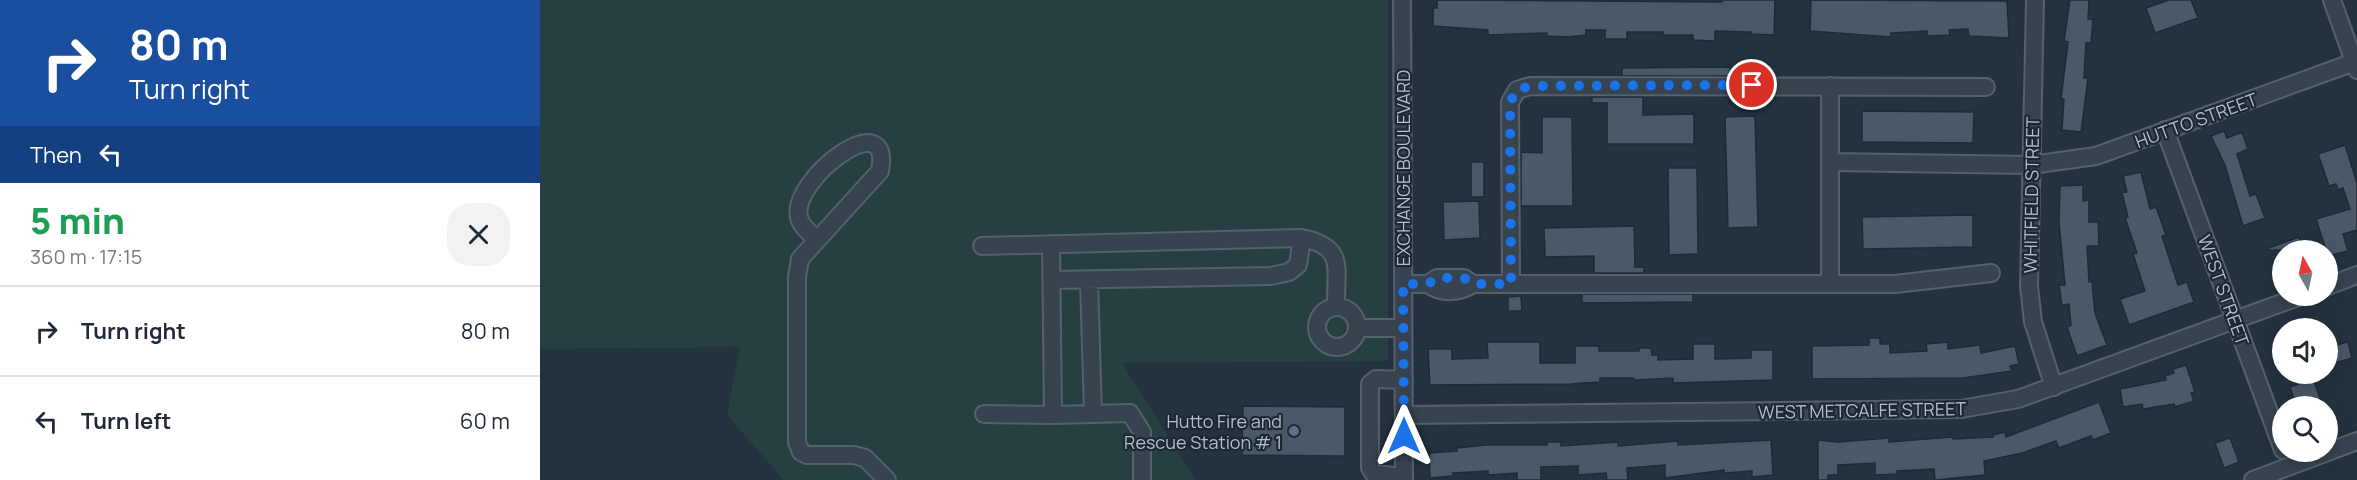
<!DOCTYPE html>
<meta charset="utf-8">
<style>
body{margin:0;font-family:Manrope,sans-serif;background:#f2f2f3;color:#1f2937;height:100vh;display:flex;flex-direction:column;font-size:22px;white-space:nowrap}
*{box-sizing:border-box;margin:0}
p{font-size:20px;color:#747a83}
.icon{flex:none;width:33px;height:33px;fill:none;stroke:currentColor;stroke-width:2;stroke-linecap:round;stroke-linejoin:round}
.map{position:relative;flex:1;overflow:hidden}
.sheet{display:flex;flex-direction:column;background:#fff;width:540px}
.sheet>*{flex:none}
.hud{background:#1a4fa0;color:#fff;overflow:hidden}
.needle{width:39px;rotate:351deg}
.buttons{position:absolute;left:1732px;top:240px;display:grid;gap:12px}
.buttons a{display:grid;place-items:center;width:66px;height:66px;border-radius:50%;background:#fff;box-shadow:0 3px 15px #0003;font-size:30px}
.pin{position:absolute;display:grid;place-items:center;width:51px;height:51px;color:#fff;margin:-26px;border:3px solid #fff;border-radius:50%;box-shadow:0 2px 6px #0007}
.me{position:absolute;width:66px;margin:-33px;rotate:0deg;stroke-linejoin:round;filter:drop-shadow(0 0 4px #0008)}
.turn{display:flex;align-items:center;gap:21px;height:126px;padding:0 30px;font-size:27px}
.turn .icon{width:78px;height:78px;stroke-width:2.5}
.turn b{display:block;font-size:42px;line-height:51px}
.then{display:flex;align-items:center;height:57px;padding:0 30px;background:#0003;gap:12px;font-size:22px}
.round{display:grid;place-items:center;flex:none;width:63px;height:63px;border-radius:24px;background:#f2f2f3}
.summary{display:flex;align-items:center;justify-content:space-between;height:102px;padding:0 30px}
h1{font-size:36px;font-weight:800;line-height:45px;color:#1e9e55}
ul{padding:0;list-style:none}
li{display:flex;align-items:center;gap:18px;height:90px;padding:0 30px;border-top:2px solid #e0e1e3}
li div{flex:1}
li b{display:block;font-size:22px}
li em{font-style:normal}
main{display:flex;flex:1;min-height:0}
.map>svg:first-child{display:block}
.green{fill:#264041}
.building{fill:#4a5969;stroke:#1f2a37;stroke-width:1.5}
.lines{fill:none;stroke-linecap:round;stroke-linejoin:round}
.minor-casing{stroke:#56616d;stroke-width:20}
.minor{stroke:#384350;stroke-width:16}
.route{stroke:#1a73e8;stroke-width:10;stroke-dasharray:0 18}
.service-dot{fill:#5c6f8a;stroke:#1d2835;stroke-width:2}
.labels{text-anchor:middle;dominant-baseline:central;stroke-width:4.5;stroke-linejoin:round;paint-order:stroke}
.street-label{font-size:18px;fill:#b4beca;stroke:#1d2835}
.poi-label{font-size:18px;fill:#b4beca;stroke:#1d2835;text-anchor:end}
</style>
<main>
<section class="sheet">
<div class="hud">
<div class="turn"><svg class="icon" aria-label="right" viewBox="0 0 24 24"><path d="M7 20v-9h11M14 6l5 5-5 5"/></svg><div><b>80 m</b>Turn right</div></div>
<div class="then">Then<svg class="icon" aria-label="left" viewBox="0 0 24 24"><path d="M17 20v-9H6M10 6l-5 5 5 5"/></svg></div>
</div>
<div class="summary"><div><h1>5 min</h1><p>360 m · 17:15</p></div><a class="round"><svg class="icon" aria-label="close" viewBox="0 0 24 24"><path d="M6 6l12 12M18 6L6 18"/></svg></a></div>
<ul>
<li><svg class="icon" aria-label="right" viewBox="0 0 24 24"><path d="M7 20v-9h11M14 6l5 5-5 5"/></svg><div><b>Turn right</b></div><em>80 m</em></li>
<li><svg class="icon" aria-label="left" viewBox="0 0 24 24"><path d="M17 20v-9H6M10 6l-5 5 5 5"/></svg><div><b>Turn left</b></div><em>60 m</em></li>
</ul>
</section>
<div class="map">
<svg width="1817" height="480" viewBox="0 0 1817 480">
<rect width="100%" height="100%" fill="#243240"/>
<path class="green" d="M0,0H848V361L582,363L655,480H244L187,415L200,347L0,349Z"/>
<path class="building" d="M897,0L1182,2V0H1235L1234,35L1211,34V32L1175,31V41L1153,40V35H1123V32H1087V39H1065V30H1046V35L1028,37L1007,36V33L948,35V30L893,26V8H897Z
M1271,0L1467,1L1469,38L1429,36L1428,29L1409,30L1410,35L1387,36V31L1351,33V37L1270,31Z
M1530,0H1549L1548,19L1553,20L1551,43H1546L1544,78H1548L1541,132L1522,130L1524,99H1521L1528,42L1524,41Z
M1629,0H1651L1658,18L1615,33L1606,8Z
M1190,67V76H1082V68Z
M1052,97H1103V115L1154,114V144H1067V103H1052Z
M1322,111L1434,112L1433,143L1322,142Z
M1215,116L1218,227L1188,228L1185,117Z
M1002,117H1032L1033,206H981V152L1002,153Z
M1684,131L1687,138L1702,132L1708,149L1697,154L1710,196L1716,194L1725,218L1703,226L1685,165L1671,136Z
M1805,145L1817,183V230L1803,234L1808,251L1788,256L1776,219L1810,209L1803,188L1798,190L1796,184L1789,186L1778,154Z
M931,162H944V197H931Z
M1128,168H1157L1158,254L1129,255Z
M1601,172L1610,209L1616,207L1626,235L1622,236L1638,285L1647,282L1654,302L1589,325L1580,299L1605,291L1593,254L1597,253L1585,218L1588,217L1582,193L1587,192L1583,176Z
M1543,185V201L1549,200V222H1558L1559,246H1547L1549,282L1552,281L1555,313L1567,345L1537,356L1527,327L1531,325L1529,304L1522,305L1519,285H1525L1519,222L1520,186Z
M939,201L940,238L904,240L903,202Z
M1433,215V247L1323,249L1322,217Z
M1094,226L1095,267H1104V273H1054V256L1005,257L1004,228Z
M1759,237L1764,250H1726V249Z
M1042,294H1153V302L1042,303Z
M981,296L982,311H968V297Z
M1329,338H1340V344H1350V353L1387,351L1386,344L1408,342V349L1440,345L1441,353L1475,346L1479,364L1470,366L1472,371L1423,378L1272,379V346L1329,345Z
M947,342H1000V363H1035V346H1059V351H1099V348H1111L1112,355H1118V360L1153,359V344H1175V359L1211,358V350H1233V380L1133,383V378L1094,380V378H1060V382L1031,384L890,385L888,349H912V359L948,358Z
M1808,342L1812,358L1788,365V347Z
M1646,365L1655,392L1651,393L1654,401L1635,407L1634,404L1603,409L1602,404L1583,407L1580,389L1626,380L1625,376L1634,373L1633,369Z
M1773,379L1783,406H1756L1750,387Z
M1559,402L1571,433L1553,440L1551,436L1519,448L1516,441L1482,453L1444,461L1445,475L1395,480L1394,469L1357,471V474L1335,475V463L1298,465V475H1288V480H1278V440L1298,442L1349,438V442L1413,437V439L1453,437V435L1465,432L1466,437Z
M703,406L805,407V456L702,455Z
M1690,438L1699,462L1684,468L1675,443Z
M1231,440L1233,475L1212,477V471L1184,473V470L1125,478V465L1087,468L1088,480H1067L1066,473L1038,475V466L1001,467V480H977V473L948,475V471L913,473V476L890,478L889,453L917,451V448L946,445H1007V442H1021V446L1078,442V446L1138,441V445Z"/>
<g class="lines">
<g class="minor-casing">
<path id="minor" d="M862,0L864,480
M1495,0L1489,286L1493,322L1514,387
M1792,0L1817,70
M1625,130L1743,450
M1290,162L1491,165L1556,156L1817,61
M277,239C270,233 261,227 259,217C250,180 353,101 340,171L260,259L257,277V442L261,452L267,455H314L325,458L347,480
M442,246L762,238C807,247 795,269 796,307
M512,280L731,276L749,272L758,265L762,238
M549,280L553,414
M863,284H888L897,278H924L933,284
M888,284C901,294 919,293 933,284H1355L1451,273
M971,284L970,102L977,90L990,86L1446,87
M1290,284V86
M1788,286L1817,275
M777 327a20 20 0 1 1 40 0a20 20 0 1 1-40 0Z
M818,328H863
M864,380L836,379L830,384V468L834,474L864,477
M444,414L513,415L511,244
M513,415L590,413L602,432V480
M864,415L1421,409L1478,399L1761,296
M1713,480L1817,441"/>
</g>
<use href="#minor" class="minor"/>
</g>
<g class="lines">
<path class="route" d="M864,436L863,284H888L897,278H924L933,284H971L970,102L977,90L990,86L1212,85"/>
</g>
<circle class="service-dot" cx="754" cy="431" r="6"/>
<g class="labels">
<g class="street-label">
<text transform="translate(1656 120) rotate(-20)">HUTTO STREET</text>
<text transform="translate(863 168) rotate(-90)">EXCHANGE BOULEVARD</text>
<text transform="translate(1491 195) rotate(-89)">WHITFIELD STREET</text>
<text transform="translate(1684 290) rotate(70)">WEST STREET</text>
<text transform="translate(1322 410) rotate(-1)">WEST METCALFE STREET</text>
</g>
<g class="poi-label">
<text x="742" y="421">Hutto Fire and<tspan x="742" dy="21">Rescue Station # 1</tspan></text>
</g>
</g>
</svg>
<div class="buttons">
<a><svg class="needle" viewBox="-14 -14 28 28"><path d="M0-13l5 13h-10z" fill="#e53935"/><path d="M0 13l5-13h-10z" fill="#747a83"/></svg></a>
<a><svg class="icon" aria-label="sound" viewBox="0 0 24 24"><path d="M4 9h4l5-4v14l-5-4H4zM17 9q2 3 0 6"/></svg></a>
<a><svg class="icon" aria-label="search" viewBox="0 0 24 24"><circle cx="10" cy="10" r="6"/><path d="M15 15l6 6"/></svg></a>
</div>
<div class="pin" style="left:1212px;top:85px;background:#d93025"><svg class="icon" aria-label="arrive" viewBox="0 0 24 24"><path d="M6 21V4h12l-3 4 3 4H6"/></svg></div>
<svg class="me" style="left:864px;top:436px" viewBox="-20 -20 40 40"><path d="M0-17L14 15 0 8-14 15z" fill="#1a73e8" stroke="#fff" stroke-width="4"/></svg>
</div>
</main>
